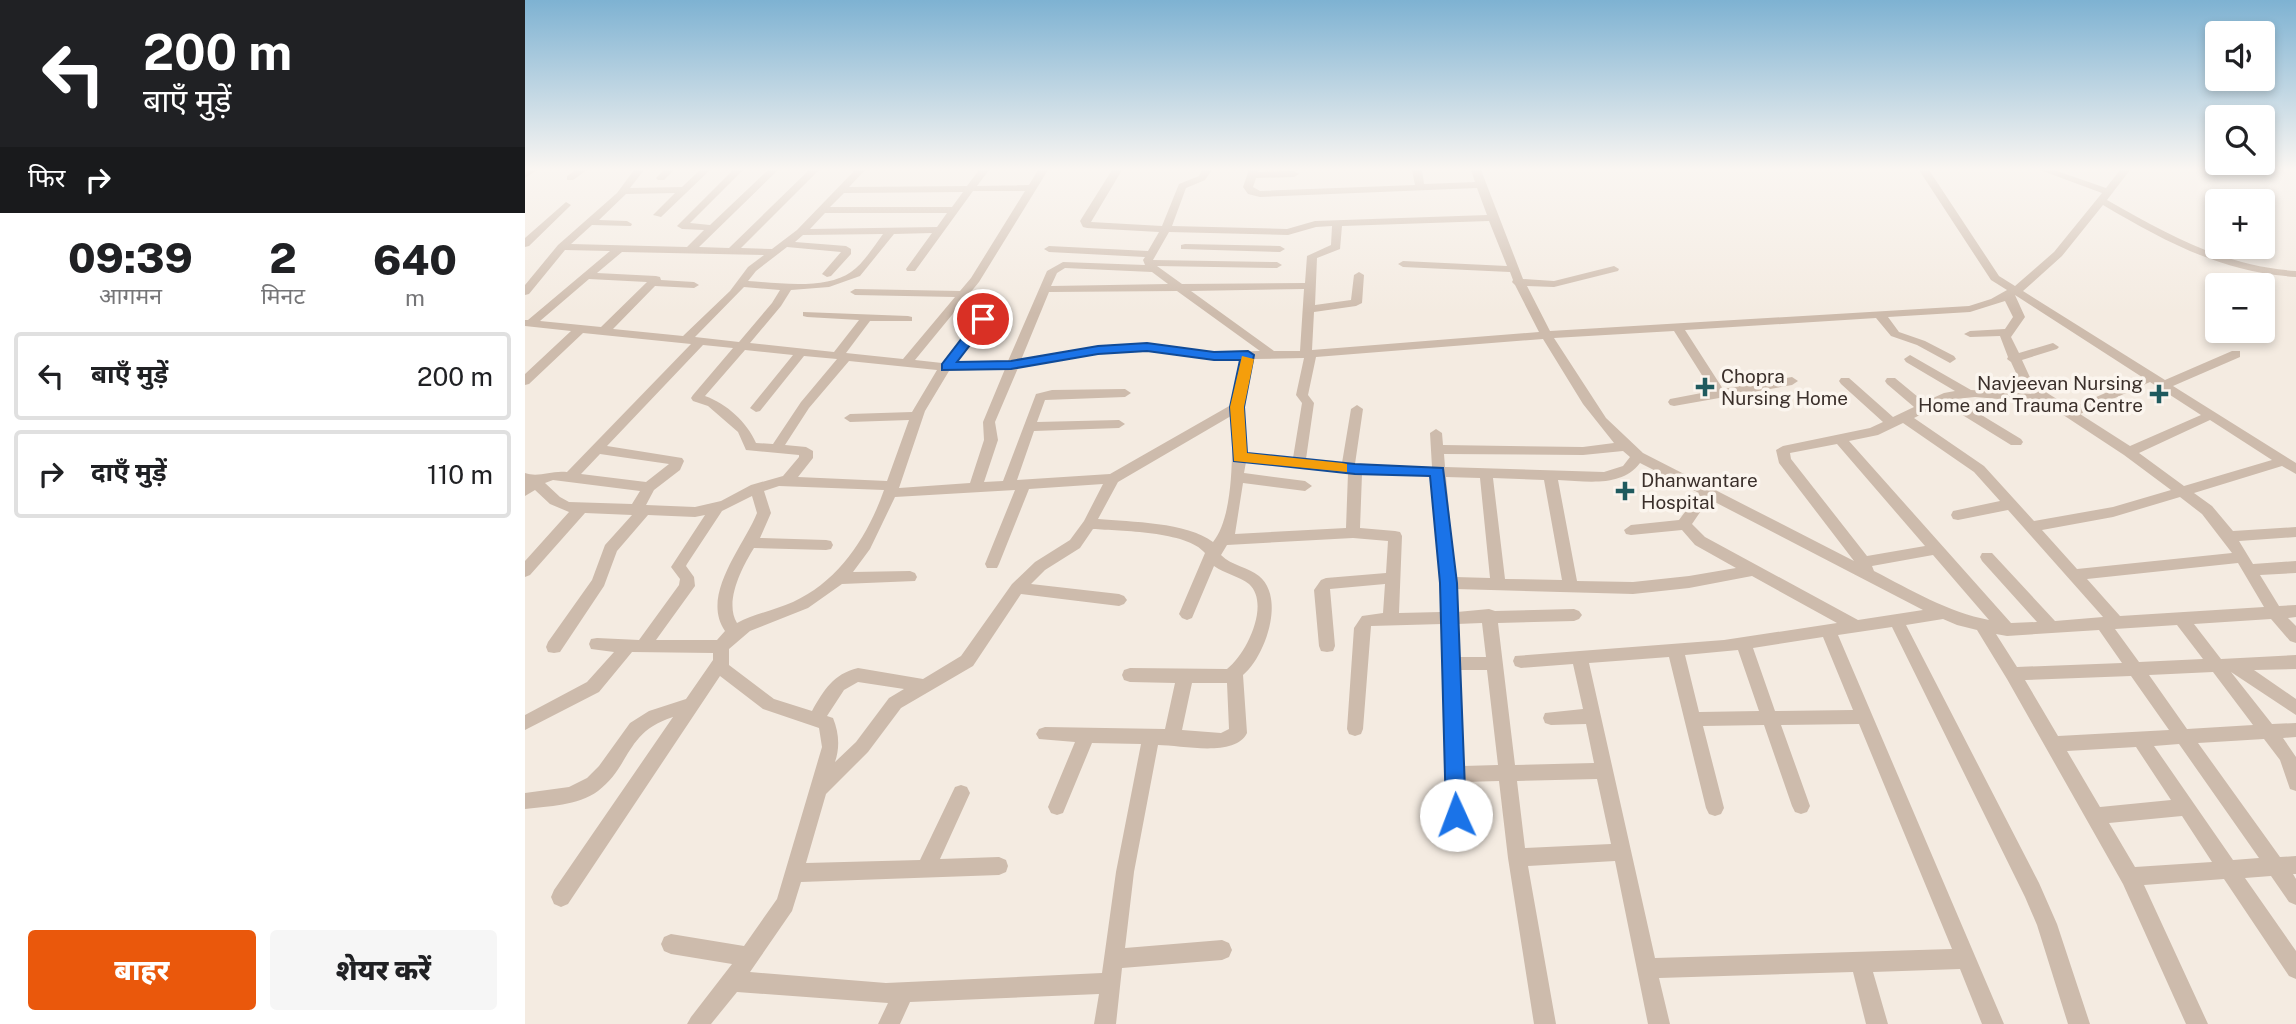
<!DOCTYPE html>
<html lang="hi">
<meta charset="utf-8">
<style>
body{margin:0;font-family:"Public Sans","Noto Sans Devanagari",sans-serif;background:#f6f6f6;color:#202124;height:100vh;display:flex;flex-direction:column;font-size:26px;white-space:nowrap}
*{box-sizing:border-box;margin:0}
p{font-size:23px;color:#757577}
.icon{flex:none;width:38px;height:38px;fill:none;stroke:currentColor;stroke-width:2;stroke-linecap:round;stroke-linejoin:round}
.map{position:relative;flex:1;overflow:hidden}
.sheet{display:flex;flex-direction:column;background:#fff;width:525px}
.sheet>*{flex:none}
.top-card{background:#202124;color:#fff;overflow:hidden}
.buttons{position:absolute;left:1680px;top:21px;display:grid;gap:14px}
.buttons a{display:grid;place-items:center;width:70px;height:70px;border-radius:7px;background:#fff;box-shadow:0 4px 10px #0003;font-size:35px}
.pin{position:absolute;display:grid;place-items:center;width:60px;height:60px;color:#fff;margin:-30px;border:4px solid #fff;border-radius:50%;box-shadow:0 2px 7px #0007}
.me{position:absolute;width:77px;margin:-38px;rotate:358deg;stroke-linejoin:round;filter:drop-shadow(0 0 5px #0008)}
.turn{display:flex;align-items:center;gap:24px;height:147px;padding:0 28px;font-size:32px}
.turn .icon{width:91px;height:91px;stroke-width:2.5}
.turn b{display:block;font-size:49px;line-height:60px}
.then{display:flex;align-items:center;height:66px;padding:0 28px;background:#0003;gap:14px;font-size:26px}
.eta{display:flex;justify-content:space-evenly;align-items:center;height:119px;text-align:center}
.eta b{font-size:42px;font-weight:800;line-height:49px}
.primary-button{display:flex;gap:14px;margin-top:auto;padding:14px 28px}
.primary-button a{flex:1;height:80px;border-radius:7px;background:#ea580c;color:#fff;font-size:28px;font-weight:800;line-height:80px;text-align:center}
.primary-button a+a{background:#f6f6f6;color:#202124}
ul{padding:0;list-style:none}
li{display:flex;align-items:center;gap:21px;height:88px;margin:0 14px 10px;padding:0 14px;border:4px solid #e0e0e0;border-radius:7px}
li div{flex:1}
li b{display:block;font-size:26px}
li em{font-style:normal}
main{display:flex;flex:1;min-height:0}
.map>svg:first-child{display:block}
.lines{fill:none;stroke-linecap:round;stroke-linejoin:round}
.minor{fill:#cdbbac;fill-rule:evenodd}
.route{fill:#1a73e8;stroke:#114b97;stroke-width:2}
.slow{fill:#f59e0b}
.poi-dot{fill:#1f5a5e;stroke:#fbf5ee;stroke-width:2.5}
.labels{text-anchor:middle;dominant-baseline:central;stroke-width:7;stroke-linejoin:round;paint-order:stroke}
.poi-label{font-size:19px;fill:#3b302b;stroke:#fbf5ee;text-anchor:start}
</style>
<main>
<section class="sheet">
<div class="top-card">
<div class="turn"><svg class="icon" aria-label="left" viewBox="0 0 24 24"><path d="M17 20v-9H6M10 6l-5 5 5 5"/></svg><div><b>200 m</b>बाएँ मुड़ें</div></div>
<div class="then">फिर<svg class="icon" aria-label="right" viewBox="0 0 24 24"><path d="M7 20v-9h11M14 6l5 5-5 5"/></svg></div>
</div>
<div class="eta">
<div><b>09:39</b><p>आगमन</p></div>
<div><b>2</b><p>मिनट</p></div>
<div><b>640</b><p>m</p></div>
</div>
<ul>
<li><svg class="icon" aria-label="left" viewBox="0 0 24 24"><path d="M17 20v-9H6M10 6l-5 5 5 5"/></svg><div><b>बाएँ मुड़ें</b></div><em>200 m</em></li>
<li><svg class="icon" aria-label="right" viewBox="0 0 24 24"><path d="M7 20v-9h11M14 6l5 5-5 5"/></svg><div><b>दाएँ मुड़ें</b></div><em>110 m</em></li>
</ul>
<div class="primary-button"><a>बाहर</a><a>शेयर करें</a></div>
</section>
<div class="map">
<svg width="1771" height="1024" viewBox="0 0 1771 1024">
<rect width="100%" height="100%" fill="#f4ebe1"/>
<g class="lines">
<path class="minor" d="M1,170H12L0,178Z
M51,170H62L48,180H42V176Z
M109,170H119L105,188L157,187L175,170H185L136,217L128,215L150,193L101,194L74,220L102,221L107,224L106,226L67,225L46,244L162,247L179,230L157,229L152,226L208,170H218L165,223L185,225L243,170H253L174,247L204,248L284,170H294L216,248L247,249L272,230L330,170H340L324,187L442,186L454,170H464L452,186L504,185L513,170H523L454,282L390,360L417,363L454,317H462V321L430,363L483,361L522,271L538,262L620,265L618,260L620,257L524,252L519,249L524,246L623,251L634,232L562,228L558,227L555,221L587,170H597L566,222L637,226L654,184L674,176L677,170H687L680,180L661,188L647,226L762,229L790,221L962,215L952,188L735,197L723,194L718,187L724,170H734L733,172L769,171L774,174L769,177L731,178L728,187L735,191L890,185L887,170H897L899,184L950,182L946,170H956L998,279L1029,281L1089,266L1094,269L1093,271L1029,287L1002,286L1025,331L1444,306L1466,299L1482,290L1466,280L1394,170H1404L1474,276L1490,286L1529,252L1577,193L1515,170H1529L1581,188L1595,170H1605L1582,200C1644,235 1698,266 1771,271V277C1696,272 1641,242 1578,205L1537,256L1498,291L1640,380L1707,351H1715V357L1648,386L1771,463V474L1757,466L1669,493L1687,506L1708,531L1771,527V537L1714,541L1728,564L1771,561V573L1735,575L1754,606L1771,605V617L1763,618L1771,626V643L1765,641L1746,619L1669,624L1696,659L1771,655V669L1729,670L1771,699V715L1706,672L1747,724L1771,723V737L1758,738L1771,757V791L1765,789L1755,760L1739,739L1673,743L1755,857L1771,856V874H1768L1771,879V905L1764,902L1746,876L1720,878L1771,951V979L1764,976L1699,879L1619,885L1683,1024H1661L1598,884L1482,679L1452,630L1432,625L1418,619L1381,625L1514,883L1532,924L1565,1024H1543L1512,925L1500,897L1367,627L1313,635L1479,1024H1457L1435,969L1348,972L1363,1024H1341L1328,972L1134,978L1145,1024H1123L1090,861L1003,866L1031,1024H1009L983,858L974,781L939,782L940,815L937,821L931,823L925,821L922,815L917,624L846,626L838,729L836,734L830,736L824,734L822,729L829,628L837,616L858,613L860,584L805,589L810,646L808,651L802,652L796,651L794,646L789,590L796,580L801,578L861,573L863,541L828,538L702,545L696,555C707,566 723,567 734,576C761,598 740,657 718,675L722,733C710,758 656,745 633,745L609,872L600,948L697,940L704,943L707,950L704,957L697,960L597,968L591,1024H569L574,994L385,1002L375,1024H353L363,1003L212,992L186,1024H162L166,1017L207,964L146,954L139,951L136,944L139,937L146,934L219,946L252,899L297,747L294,728L238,709L195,676L43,904L36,907L29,904L26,897L29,890L148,717C100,732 106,766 73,791C52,806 24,806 0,809V793L44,787L62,778L74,766L105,723L124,711L161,699L188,660V653L107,652L74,692L0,730V715L62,682L89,652L66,649L64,644L66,639L72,638L114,640L154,585L155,579L146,567L180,515L170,517L123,515L92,551L79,586L35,652L29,653L23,652L21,647L23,642L67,580L80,545L107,515L60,513L5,575L0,577V561L44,512L25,504L10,490L0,496V473C14,478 26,470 42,472L166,344L58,333L4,384L0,385V374L46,331L0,326V320H3L85,251L40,250L4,294L0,295V285L33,245L92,193ZM448,191H500L446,278L435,291L330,289L325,292L330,295L430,297L378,359L321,353L345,321H387V317L383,316L278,312V316L282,317L334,320L309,352L225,343L256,306L266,290L304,287L335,276L369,234L407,233L381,269L382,271H390ZM438,192L427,207H305L319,193ZM300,213H422L412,227L285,229ZM964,221L982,266L878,261L873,264L878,267L985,272L988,280L987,282L990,285L1014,332L787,350L789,312L831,306L837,303L839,275L834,272L829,275L826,300L790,305L792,258L815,249L817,226ZM807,226L806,245L782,256L780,283L657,284L632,266L752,268L757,265L752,262L628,260L644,232L763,235L791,227ZM358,234C349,246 339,263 326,272C301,290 253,283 223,281L231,271L262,247L316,252L297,274L302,277L306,276L326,254V249L321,246L270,242L278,235ZM97,252L239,255L223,267L205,291L158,336L88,329L130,286L169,288L174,285L169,282L136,280L135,277L131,276L72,273ZM540,268L627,272L643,284L526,286L532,273ZM64,279L122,282L76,327L15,321ZM219,287L255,290L247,303L214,342L170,337ZM779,289L775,351H749L666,291ZM652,291L735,351L689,352L622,343L573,346L496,360L524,292ZM1490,295L1617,377L1546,408L1508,384L1497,360L1532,349L1534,347L1528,343L1494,353L1486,337L1500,317ZM1480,301L1488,317L1480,329L1445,331L1439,334L1445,337L1475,336L1483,357L1482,359L1486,362L1497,386L1507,394L1446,390L1385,355L1379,359L1381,362L1430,391L1419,393L1399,402L1370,378H1362L1360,381L1362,384L1389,407L1368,417L1324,378H1316L1314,381L1316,384L1358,422L1345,428L1258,446L1251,450L1254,463L1329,561L1118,453L1081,418L1029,338L1149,331L1187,391L1145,399L1143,402L1145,405L1149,406L1267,385L1273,381L1267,377L1198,389L1160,330L1351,318L1366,336L1392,345L1425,363L1431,359L1429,356L1400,341L1374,332L1363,317L1445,312ZM1018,339L1058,404L1089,443L1058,447L918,445L917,433L911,429L905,433L907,467L830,464L838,409L832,405L826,409L817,463L781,459L789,403L783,395L791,357ZM178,345L208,348L168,395L166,398L168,401L183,406L213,432L221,450L274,455V457L258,476L226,485L196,501L170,507L121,505L129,490L155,470L159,461L157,458L82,446ZM220,350L268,355L225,408L231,412L235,411L279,356L312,359L276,402L248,444L231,443C222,422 202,404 180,396ZM622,351L689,360L716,359L706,405L585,474L492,480L509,431L594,428L600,424L594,420L512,422L520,400L600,397L606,393L600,389L527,390L511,394L478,481L459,482L473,440L470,422L493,368L573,354ZM779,358L771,395L777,403L768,458L721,453L718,407L728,359ZM324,361L412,370L387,412L325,414L319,418L325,422L384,420L362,481L273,477L288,458V451L281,447L260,445L284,408ZM480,369L458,422L459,440L445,483L374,488L400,411L424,371ZM1625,382L1676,415L1605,446L1555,414ZM1450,397L1520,403L1599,455L1646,490L1588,507L1509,521L1459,466L1389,418L1418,403L1486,445H1496L1498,442L1496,439L1430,399ZM706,416C708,448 709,517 688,542C662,522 606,522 573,519L593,482ZM1685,420L1747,460L1659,486L1614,453ZM1378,423L1449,472L1475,501L1428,511L1426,515L1428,519L1433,520L1483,510L1578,617L1530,621L1467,553H1457L1455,557L1457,561L1512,622L1486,623L1324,441L1353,435ZM1312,444L1400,546L1342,556L1266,459L1265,453ZM1098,451L1105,457L1098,466L1079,472L920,467L919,454L1058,455ZM75,454L144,464L121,482L56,474ZM721,462L823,473L821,528L710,534L718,483L780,491L787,486L780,481L719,473ZM1115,463L1174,493L1154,520L1106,525L1099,530L1101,534L1106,535L1157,530L1170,545L1211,568L1164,576L1108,582L1052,581L1033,480C1061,481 1096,488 1115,463ZM837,474L908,476L916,612L874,613L877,536L875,532L870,531L835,528ZM921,477L955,478L965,578L930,577ZM968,478L1019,480L1037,580L980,579ZM28,480L115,491L107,504L44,502L35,497L20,483ZM578,484L559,521L545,540L510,562L487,584L436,656L398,679L333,668C308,674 299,690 287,711L249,699L204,665V649L225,631L283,608L317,584L390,581L392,577L390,573L385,571L328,572L345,549L370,497L490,490L460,564L462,568H472L474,564L504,489ZM254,486L359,490C343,536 314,581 268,602C250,610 229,614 212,623C199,602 217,567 229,548L301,550L306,549L308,545L306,541L301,540L235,538L246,513L239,491ZM227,496L232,513C219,546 175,595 200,631L192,640H131L170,586L169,577L161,566L162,564L197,511ZM1655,497L1677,514L1707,553L1552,569L1517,530L1588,517ZM1184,499L1398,610L1333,620L1180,537L1167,524ZM568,529C595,531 662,531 680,553L654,614L657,618L662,620L667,618L689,566C700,574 714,576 724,584C746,604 721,655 702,669L605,668L599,670L597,675L599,680L605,682L650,683L640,729L520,727L514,729L511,734L514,739L550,742L523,807L526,813L532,815L538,813L567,743L616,744L591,872L577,973L361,983L225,972L267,911L276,882L474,875L481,872L483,866L481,860L474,857L415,859L445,793L442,787L436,785L430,787L395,860L281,863L301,794L343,752L376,708L448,666L496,594L594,606L599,604L602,600L599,596L594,594L506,584L520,570L555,548ZM1408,555L1464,620C1423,612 1386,590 1349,571L1347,566ZM1713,563L1739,607L1595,616L1562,579ZM1227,576L1312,623L1199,640L990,656L988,661L990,666L996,668L1048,664L1058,709L1020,713L1018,718L1020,723L1026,725L1061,724L1069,763L990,765L973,623L1049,621L1054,619L1057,615L1054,611L1049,609L970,611L964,609L932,612L931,589L1108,594L1164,588ZM957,623L961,657H934L932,624ZM1652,625L1678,659L1614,662L1590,629ZM1574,630L1597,663L1492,667L1471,634L1482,636ZM1298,637L1328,710L1250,711L1228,648ZM1213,650L1234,711L1174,712L1160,655ZM1144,657L1181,808L1184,814L1190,816L1196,814L1199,808L1178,726L1239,725L1267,806L1270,812L1276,814L1282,812L1285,806L1256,725L1334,724L1427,949L1130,958L1064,663ZM934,670H962L973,765L938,766ZM1688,672L1728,725L1662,729L1624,675ZM1606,676L1644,730L1533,736L1500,680ZM333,682L379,689L364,698L331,742L310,762C315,747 314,733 308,718L302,716L319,690ZM667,683H702L704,729L696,733L657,730ZM1654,744L1734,858L1708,860L1629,746ZM1611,747L1646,800L1575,807L1542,751ZM1072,779L1086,844L1000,848L992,781ZM1657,816L1687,862L1610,867L1584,823Z
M139,170H149L139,180H133L131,178Z
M41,202L46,205L44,207L4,246L0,247V238Z
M660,244L755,246L760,249L755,252L656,249V245Z"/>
</g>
<linearGradient id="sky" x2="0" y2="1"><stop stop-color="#7eb2d2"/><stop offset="0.54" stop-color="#faf6f2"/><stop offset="1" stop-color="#faf6f2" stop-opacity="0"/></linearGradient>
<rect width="1771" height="313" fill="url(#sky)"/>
<path class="route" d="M458,315L465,319L432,362L486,361L573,346L622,343L689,352L723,351L729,355L719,407L722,453L830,464L918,468L932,583L941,815L938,822L931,825L924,822L921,815L915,583L905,476L830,474L709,461L705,407L715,360H689L622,351L573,354L486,369L417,370V364L454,316Z"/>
<path class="slow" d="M717,356L729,359L719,407L722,453L817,463L822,464V472L709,461L705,407Z"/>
<g class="poi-dot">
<path d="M1176.5 376.5h7v7h7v7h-7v7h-7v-7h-7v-7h7z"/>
<path d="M1630.5 383.5h7v7h7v7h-7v7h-7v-7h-7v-7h7z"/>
<path d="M1096.5 480.5h7v7h7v7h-7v7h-7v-7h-7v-7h7z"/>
</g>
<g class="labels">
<g class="poi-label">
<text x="1196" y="376">Chopra<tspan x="1196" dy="22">Nursing Home</tspan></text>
<text x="1618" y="383" text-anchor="end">Navjeevan Nursing<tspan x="1618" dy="22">Home and Trauma Centre</tspan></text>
<text x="1116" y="480">Dhanwantare<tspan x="1116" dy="22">Hospital</tspan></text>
</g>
</g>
</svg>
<div class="buttons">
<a><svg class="icon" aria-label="sound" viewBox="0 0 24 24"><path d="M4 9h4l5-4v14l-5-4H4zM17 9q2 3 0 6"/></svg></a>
<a><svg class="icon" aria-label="search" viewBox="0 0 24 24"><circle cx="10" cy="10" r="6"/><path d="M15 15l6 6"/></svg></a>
<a>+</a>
<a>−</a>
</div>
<div class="pin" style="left:458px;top:319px;background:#d93025"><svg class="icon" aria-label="arrive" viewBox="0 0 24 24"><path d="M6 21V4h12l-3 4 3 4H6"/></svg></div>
<svg class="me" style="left:931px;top:815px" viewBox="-20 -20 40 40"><circle r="19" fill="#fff"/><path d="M0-13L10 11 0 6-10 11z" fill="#1a73e8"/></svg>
</div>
</main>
